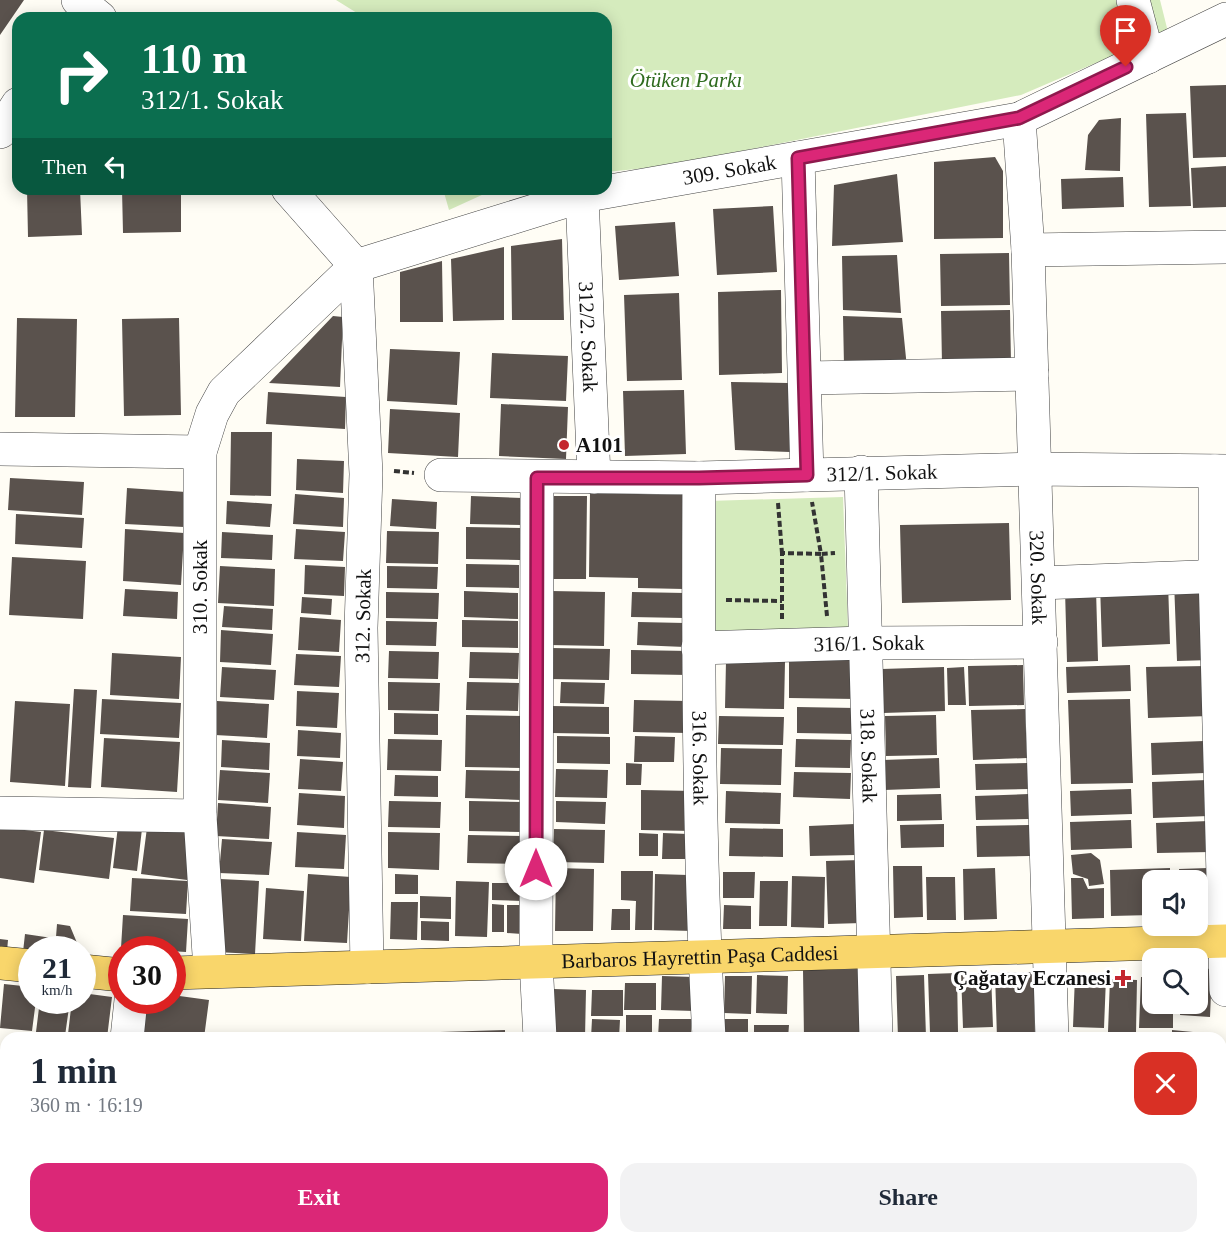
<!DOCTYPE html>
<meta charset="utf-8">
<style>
body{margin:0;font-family:Georgia,serif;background:#f2f2f3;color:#1f2937;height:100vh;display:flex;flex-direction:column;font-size:22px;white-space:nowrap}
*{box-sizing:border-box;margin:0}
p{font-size:20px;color:#747a83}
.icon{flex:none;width:33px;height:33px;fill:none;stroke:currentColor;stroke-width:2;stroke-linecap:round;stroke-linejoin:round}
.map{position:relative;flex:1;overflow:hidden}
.drawer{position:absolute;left:0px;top:1032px;width:1227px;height:212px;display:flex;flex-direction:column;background:#fff;border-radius:18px 18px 0 0;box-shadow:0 3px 15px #0003}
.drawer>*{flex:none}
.guide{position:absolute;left:12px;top:12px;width:600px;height:183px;border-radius:18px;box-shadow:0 3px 15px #0003;background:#0b6e4f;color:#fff;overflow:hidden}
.tools{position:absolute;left:1142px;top:870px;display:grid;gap:12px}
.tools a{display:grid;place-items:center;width:66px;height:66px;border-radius:12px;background:#fff;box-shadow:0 3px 15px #0003;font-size:30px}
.speed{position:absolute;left:18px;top:936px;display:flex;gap:12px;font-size:30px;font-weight:700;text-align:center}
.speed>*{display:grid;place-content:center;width:78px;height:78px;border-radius:50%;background:#fff;box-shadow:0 3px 15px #0003;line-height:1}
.speed small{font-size:15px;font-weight:400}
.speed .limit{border:9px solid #d22;background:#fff;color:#111}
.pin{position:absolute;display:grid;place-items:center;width:51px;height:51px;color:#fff;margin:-62px -26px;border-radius:50% 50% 50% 0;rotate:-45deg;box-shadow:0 0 6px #0007}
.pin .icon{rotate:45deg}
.me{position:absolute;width:66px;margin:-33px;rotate:0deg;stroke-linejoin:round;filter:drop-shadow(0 0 4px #0008)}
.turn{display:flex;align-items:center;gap:21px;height:126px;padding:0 30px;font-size:27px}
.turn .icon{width:78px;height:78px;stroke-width:2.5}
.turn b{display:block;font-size:42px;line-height:51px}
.then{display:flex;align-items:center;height:57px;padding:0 30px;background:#0003;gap:12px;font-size:22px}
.round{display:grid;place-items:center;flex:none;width:63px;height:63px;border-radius:18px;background:#f2f2f3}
.summary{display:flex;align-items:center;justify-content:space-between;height:102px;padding:0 30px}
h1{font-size:36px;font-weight:600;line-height:45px}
.cta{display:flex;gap:12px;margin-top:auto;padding:12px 30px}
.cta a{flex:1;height:69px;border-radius:18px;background:#db2777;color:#fff;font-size:24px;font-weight:600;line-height:69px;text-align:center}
.cta a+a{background:#f2f2f3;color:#1f2937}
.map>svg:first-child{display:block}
.green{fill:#d5ebbd}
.building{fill:#5a524d}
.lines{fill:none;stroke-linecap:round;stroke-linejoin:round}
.minor-casing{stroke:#444;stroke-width:34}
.major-casing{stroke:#222;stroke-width:34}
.path{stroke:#333;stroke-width:4;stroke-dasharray:6 3;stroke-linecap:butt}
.minor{stroke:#fff;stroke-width:33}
.major{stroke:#f9d66b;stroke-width:33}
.route-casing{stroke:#8e194d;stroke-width:15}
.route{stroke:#db2777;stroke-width:10}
.poi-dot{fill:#c4262e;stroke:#fff;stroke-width:2}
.labels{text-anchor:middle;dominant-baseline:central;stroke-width:6;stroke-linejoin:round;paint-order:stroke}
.park-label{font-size:21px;font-style:italic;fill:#2f6b1f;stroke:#fff}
.street-label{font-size:21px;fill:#111;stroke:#fff}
.poi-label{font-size:21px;font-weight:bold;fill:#111;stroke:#fff;text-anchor:start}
</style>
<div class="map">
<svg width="1226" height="1243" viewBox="0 0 1226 1243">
<rect width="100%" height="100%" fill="#fffdf5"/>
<path class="green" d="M336,0H1160L1168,32L1021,95L667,166L606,172V18H365Z
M443,189H495L449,210Z
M843,497L848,630L715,635L708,501Z"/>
<path class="building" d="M0,0H24L0,35Z
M1226,85V157L1193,158L1190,86Z
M1186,113L1191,206L1149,207L1146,114Z
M1121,118L1120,171L1085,170L1088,135L1099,120Z
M995,157L1003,171V238L934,239V162Z
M1226,166V207L1193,208L1191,168Z
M897,174L903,242L832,246L834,185Z
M1123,177L1124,207L1062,209L1061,179Z
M27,189H80L82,235L28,237Z
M122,189H181V232L123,233Z
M773,206L777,272L717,275L713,209Z
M675,222L679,276L619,280L615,226Z
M562,239L564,320H512L511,246Z
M504,247V320L453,321L451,259Z
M1009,253L1010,305L941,306L940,254Z
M897,255L901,313L843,310L842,256Z
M442,261L443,322H400V272Z
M781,290L782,373L719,375L718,292Z
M679,293L682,380L627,381L624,295Z
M1010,310L1011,363L942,364L941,311Z
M333,316L343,317L340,387L269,383Z
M843,316L902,318L907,368L844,366Z
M17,318L77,319L75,417H15Z
M179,318L181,415L124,416L122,319Z
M390,349L460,352L457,405L387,401Z
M492,353L568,356L566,401L490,398Z
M731,382L788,383L790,452L735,450Z
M684,390L686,454L625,456L623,391Z
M268,392L346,397L345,429L266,424Z
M501,404L568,407L566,459L499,456Z
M390,409L460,413L458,457L388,453Z
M231,432H272L271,496L230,495Z
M297,459L344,461L343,493L296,490Z
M10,478L84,482L82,515L8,510Z
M127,488L186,492L184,527L125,524Z
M590,493L685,495L684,589L638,588V578L589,577Z
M295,494L344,498L343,527L293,524Z
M471,496L522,498V525L470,524Z
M547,496H587L586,579H546Z
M392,499L437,502L436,529L390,526Z
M227,501L272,504L270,527L226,524Z
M16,514L84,518L82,548L15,544Z
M1009,523L1011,600L902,603L900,525Z
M466,527L521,528L520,560L466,559Z
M125,529L184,533L181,585L123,581Z
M296,529L345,532L343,561L294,559Z
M387,531L439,532L438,564L386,563Z
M222,532L273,535L272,560L221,558Z
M12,557L86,561L83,619L9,615Z
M466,564L519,565V588L466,587Z
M305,565L345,567L344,596L304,594Z
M220,566L275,569L274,606L218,603Z
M387,566L438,567L437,589L387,588Z
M1208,579L1211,660L1177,661L1174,581Z
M1168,582L1170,644L1102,647L1100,584Z
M125,589L178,592L177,619L123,616Z
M1096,589L1098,661L1067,662L1065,590Z
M464,591L518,593V619L464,617Z
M551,591L605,592L604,646L549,645Z
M386,592L439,593L438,619L386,618Z
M632,592L685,593L684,618L631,617Z
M302,597L332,599L331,615L301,613Z
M224,606L273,609L272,630L222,627Z
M300,617L341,620L339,652L298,650Z
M462,620L518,621V648L462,647Z
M386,621L437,622L436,646L386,645Z
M638,622L685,623V647L637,645Z
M221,630L273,634L271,665L220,662Z
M551,648L610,649L609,680L550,679Z
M631,650L689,651L688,675L631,674Z
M389,651L439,652L438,679L388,678Z
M470,652L519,653L518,679L469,678Z
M112,653L181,657L179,699L110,695Z
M296,654L341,656L339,687L294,685Z
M789,658L857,660L856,699L789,698Z
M726,661L785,662L784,709L725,708Z
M1023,665L1024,705L969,706L968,666Z
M1130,665L1131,691L1067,693L1066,667Z
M1207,666L1209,716L1148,718L1146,667Z
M222,667L276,670L274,700L220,697Z
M944,667L945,711L883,713L882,669Z
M964,667L966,705H948L947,668Z
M388,682L440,683L439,711L388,710Z
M467,682L519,683L518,711L466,710Z
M561,682L605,683L604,704L560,703Z
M74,689L97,690L91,788L68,787Z
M297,691L339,693L337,728L296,726Z
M102,699L181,703L179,738L100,734Z
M1130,699L1133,783L1071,784L1068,700Z
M634,700L688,701V733L633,732Z
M15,701L70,704L65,786L10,782Z
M217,701L269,704L267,738L215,735Z
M552,706L609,707V734L552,733Z
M797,707L856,708L855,734L797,733Z
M1025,709L1027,758L973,760L971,710Z
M394,713L438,714V735L394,734Z
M466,715L523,716L522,768L465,767Z
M936,715L937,755L886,756L885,716Z
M719,716L784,717L783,745L718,744Z
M298,730L341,733L340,758L297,756Z
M557,736L610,737V764L557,763Z
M635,736L675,737L674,762H634Z
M104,738L180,742L177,792L101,787Z
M388,739L442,740L441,771L387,770Z
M796,739L851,740L850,768L795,767Z
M222,740L270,743L269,770L221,767Z
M1204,741L1205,773L1152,775L1151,743Z
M721,748L782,749L781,785L720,784Z
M939,758L940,788L884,790L883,760Z
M300,759L343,762L341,791L298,789Z
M626,763L642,764L641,785H626Z
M1028,763L1029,789L976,790L975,764Z
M556,769L608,770L607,798L555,797Z
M220,770L270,773L268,803L218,800Z
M466,770L521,771V800L465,798Z
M794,772L851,773L850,799L793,797Z
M395,775L438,776V797L394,796Z
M1208,780L1209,816L1153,818L1152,782Z
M1131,789L1132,814L1071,816L1070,791Z
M641,790L694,791L693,831L641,830Z
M726,791L781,793L780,824L725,823Z
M299,793L345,796L344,828L297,825Z
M941,794L942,820L897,821V795Z
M1029,794V819L976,820L975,796Z
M389,801L441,802L440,828L388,827Z
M469,801L522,802L521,832L469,831Z
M556,801L606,802L605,824L556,822Z
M218,803L271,807L269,839L216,836Z
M148,820L193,825L187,880L141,874Z
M1131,820L1132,848L1071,850L1070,822Z
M1209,821L1211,852L1157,853L1156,823Z
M855,824L856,855L810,856L809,826Z
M944,824V847L901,848L900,825Z
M1029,825L1030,856L977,857L976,826Z
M118,826L142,829L137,871L113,868Z
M0,827L41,832L34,883L0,878Z
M730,828L783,829V857L729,856Z
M554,829L605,830L604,863L553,862Z
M44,830L114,838L109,879L39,870Z
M297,832L346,835L344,869L295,867Z
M388,832L440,833L439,870L388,868Z
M639,833L658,834V856H639Z
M663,833L688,834L687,859H662Z
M468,835L522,836L521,864L467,863Z
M222,839L272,842L269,875L219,873Z
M1091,853L1100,860L1104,884L1089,886L1088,879L1073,874L1071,855Z
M861,860L862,923L828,924L826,861Z
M893,866H922L923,917L894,918Z
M556,868L594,869L593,931H555Z
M995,868L997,919L964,920L963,869Z
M1170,868V880H1152V915L1111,916L1110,870Z
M1208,868L1210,912L1197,913V880H1180L1179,869Z
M621,871H653L652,930H635L636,901L621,900Z
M723,872H755L754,898H723Z
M308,874L351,877L347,943L304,941Z
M395,874L418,875V894H395Z
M655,874L688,875L693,931L654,930Z
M792,876L825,877L824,928L791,927Z
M926,877H955L956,920H927Z
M132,878L188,881L186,914L130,911Z
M1071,878H1083L1088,889L1104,888V918L1072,919Z
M220,879L259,881L255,954L216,952Z
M456,881L489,882L487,937L455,936Z
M760,881H788L787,926H759Z
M492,883H523L522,901L492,900Z
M266,888L304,891L301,941L263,939Z
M420,896L451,897V919L420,918Z
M391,902H418L417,940L390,939Z
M492,904L504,905V932H492Z
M507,905H523L522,934L507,933Z
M724,905L751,906V929H723Z
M612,909H630V930H611Z
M123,915L188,919L186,952L121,948Z
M421,921L449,922V941L421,940Z
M57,924L70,926L80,950H55Z
M25,934L52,938L51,950L23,952Z
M0,939L8,940L7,951L0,950Z
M1197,968L1212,969L1210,1017L1180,1015L1181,1004H1197Z
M861,969L863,1038H804L803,970Z
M1034,972L1035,1038H997L995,973Z
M957,973L958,1032L930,1033L928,974Z
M961,973H991L993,1027L963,1028Z
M757,975L788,976L787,1014L756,1013Z
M924,975L926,1037L898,1038L896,976Z
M662,976L694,977V1011L661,1010Z
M725,976H752L751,1014L724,1013Z
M1075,976L1106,978L1104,1028L1073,1027Z
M1141,977H1152V1004H1173V1028H1139Z
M1110,979L1137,980L1136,1033L1108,1032Z
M625,983H656V1010H624Z
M4,984L32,987V1000H36L32,1031L0,1028Z
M554,989L586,990L585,1038H553Z
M592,990H623V1016H591Z
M82,993L112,997L107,1038L68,1034L72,1000H82Z
M172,995L209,1000L204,1038L134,1035L138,1000H172Z
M40,1000H70L65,1036L36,1032Z
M626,1015H652V1037L626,1036Z
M592,1019L620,1020L619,1038H591Z
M659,1019H691V1038H658Z
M723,1019H748V1038H723Z
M754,1025H789L788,1038H754Z
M505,1030V1038H440V1032Z
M1172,1030L1214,1034V1038H1167L1168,1035H1172Z
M2,1057L6,1058V1093L0,1092Z
M0,1095L6,1096V1125L0,1124Z
M0,1144H6V1195L0,1194Z
M1221,1192L1224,1193L1223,1220H1221Z
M262,1238H292V1243H262Z
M295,1238H329V1243H295Z
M331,1238H360L361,1243H331Z
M400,1238H454V1243H400Z
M476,1238H533L534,1243H476Z
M565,1238H623V1243H565Z
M644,1238H702V1243H644Z
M739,1238H785L784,1243H739Z
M817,1238H868V1243H817Z
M913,1238H963V1243H914Z
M991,1238H1042L1043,1242L991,1243Z
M1083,1238H1142L1141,1243H1083Z"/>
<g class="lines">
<g class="minor-casing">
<g id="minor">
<path d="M78,0L100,18"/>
<path d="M1133,0L1148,57"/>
<path id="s1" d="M1019,119L1028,250L1052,1038"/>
<path d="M0,132L18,104"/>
<path d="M798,158L807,475"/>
<path d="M288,189L356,266"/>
<path id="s2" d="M582,196L594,477"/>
<path d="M1028,250L1226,247"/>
<path d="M356,266L366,474L361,628L367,967"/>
<path d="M805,378L1032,374"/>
<path d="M0,449L200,452"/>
<path d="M1215,471V572L1226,990"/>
<path id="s3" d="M861,472L876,1038"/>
<path id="s4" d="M441,475L699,478L1033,469L1226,471"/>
<path d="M537,478L536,961L540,1038"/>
<path id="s5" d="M699,478C698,665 699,852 709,1038"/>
<path d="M1039,583L1226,576"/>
<path id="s6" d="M698,648L865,643L1041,642"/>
<path d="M0,813L200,816"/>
<path id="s7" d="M210,970L200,816V452L212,414L224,392L356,266L582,196L1019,119L1226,19"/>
<path d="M127,1038L131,1000"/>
<path d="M0,1197L6,1199"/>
<path d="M173,1238L199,1243"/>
<path d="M374,1238V1243"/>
<path d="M550,1238V1243"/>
<path d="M720,1238V1243"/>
<path d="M883,1238L884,1243"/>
<path d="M1060,1238V1243"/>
</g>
</g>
<g class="major-casing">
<g id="major">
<path d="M0,963L32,966"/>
<path d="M82,971L122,975"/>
<path id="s8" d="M172,973L1226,941"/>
</g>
</g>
<path class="path" d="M394,471L414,473
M778,503L782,553
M726,600L782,601
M827,616L821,554L835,553
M782,619V553L821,554L812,502
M0,1230L6,1232
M31,1238L55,1243
M102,1238L129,1243"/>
<use href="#minor" class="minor"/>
<use href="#major" class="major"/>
</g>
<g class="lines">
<g class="route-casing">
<path id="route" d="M536,869L537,478H699L807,475L798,158L1019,118L1126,67"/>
</g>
<use href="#route" class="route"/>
</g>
<g class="poi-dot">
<circle cx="564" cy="445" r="6"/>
<path d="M1120 969h6v6h6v6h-6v6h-6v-6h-6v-6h6z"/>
</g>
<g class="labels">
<g class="park-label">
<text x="686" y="80">Ötüken Parkı</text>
</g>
<g class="street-label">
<text stroke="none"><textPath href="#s7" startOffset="1152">309. Sokak</textPath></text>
<text stroke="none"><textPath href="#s2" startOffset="141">312/2. Sokak</textPath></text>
<text stroke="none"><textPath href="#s4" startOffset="441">312/1. Sokak</textPath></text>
<text stroke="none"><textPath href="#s1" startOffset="459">320. Sokak</textPath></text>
<text transform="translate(200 587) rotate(-90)">310. Sokak</text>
<text transform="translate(363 616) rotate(-89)">312. Sokak</text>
<text stroke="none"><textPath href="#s6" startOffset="171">316/1. Sokak</textPath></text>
<text stroke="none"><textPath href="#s3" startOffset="284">318. Sokak</textPath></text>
<text stroke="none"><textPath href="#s5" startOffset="280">316. Sokak</textPath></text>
<text stroke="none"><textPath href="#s8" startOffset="528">Barbaros Hayrettin Paşa Caddesi</textPath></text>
</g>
<g class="poi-label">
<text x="576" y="445">A101</text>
<text x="1111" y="978" text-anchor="end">Çağatay Eczanesi</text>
</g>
</g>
</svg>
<div class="tools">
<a><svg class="icon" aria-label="sound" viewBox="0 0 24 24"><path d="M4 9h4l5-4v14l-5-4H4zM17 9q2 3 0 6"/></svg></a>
<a><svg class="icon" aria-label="search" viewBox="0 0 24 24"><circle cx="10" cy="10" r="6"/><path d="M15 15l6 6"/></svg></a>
</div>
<div class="speed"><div>21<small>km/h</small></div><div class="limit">30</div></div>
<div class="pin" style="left:1126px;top:67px;background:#d93025"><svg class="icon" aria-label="arrive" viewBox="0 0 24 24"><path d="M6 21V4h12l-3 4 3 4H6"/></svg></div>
<svg class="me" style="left:536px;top:869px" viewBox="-20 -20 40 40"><circle r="19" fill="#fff"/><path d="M0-13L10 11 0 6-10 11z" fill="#db2777"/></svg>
<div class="guide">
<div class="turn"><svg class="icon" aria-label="right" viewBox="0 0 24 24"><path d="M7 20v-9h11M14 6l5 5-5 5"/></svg><div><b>110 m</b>312/1. Sokak</div></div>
<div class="then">Then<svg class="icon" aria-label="left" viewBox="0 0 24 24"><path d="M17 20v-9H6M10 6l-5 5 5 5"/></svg></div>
</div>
<section class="drawer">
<div class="summary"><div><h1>1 min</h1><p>360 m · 16:19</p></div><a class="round" style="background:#d93025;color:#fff"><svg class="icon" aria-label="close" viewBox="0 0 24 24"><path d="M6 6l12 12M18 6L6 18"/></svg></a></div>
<div class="cta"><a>Exit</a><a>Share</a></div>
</section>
</div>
